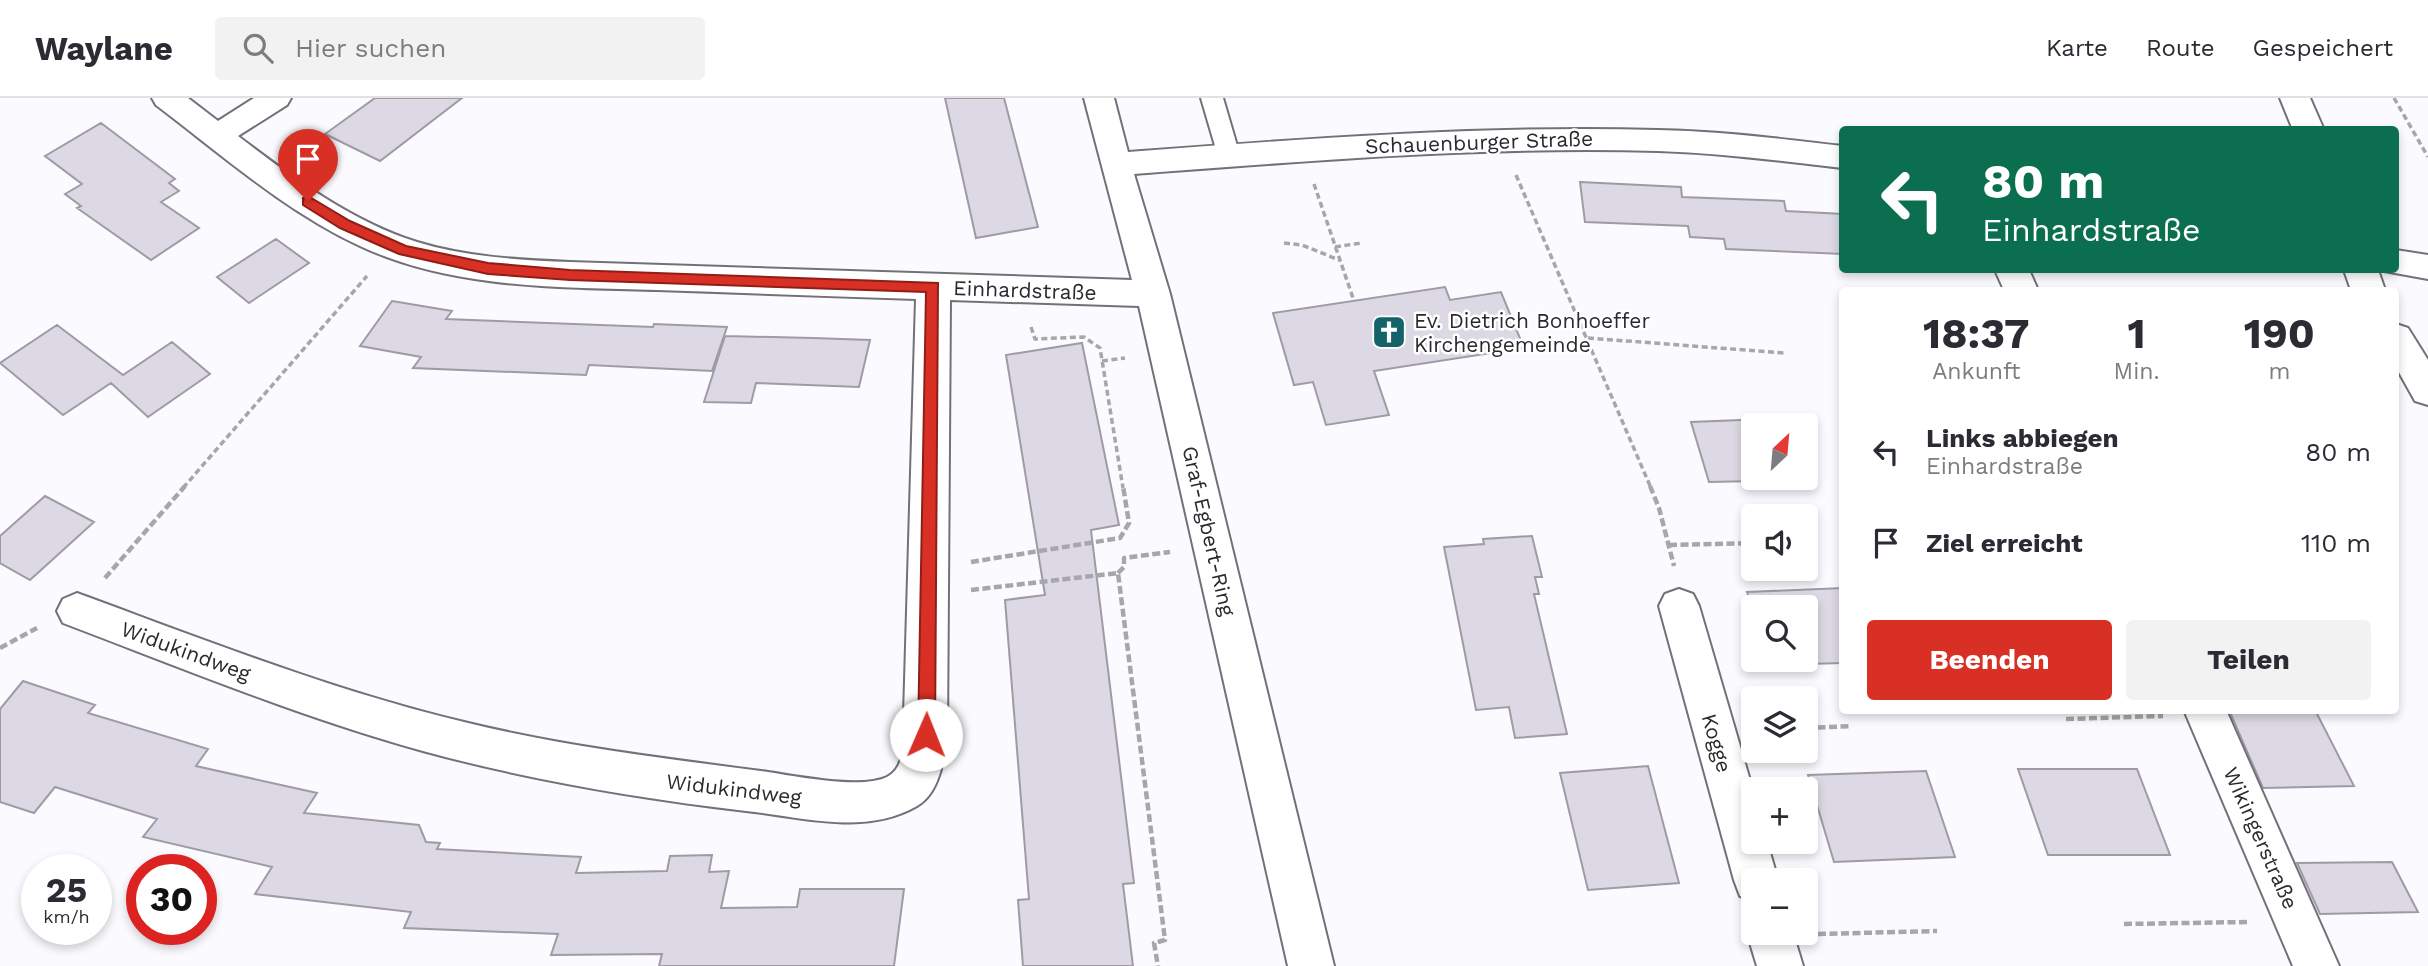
<!DOCTYPE html>
<html lang="de">
<meta charset="utf-8">
<style>
body{margin:0;font-family:"Work Sans",sans-serif;background:#f2f2f3;color:#2b2b33;height:100vh;display:flex;flex-direction:column;font-size:26px;white-space:nowrap}
*{box-sizing:border-box;margin:0}
p{font-size:23px;color:#7c7c81}
.icon{flex:none;width:38px;height:38px;fill:none;stroke:currentColor;stroke-width:2;stroke-linecap:round;stroke-linejoin:round}
.map{position:relative;flex:1;overflow:hidden}
.drawer{position:absolute;left:1839px;top:189px;width:560px;height:427px;display:flex;flex-direction:column;background:#fff;border-radius:7px;box-shadow:0 4px 10px #0003}
.drawer>*{flex:none}
.hud{position:absolute;left:1839px;top:28px;width:560px;height:147px;border-radius:7px;box-shadow:0 4px 10px #0003;background:#0b6e4f;color:#fff;overflow:hidden}
.needle{width:46px;rotate:26deg}
.controls{position:absolute;left:1741px;top:315px;display:grid;gap:14px}
.controls a{display:grid;place-items:center;width:77px;height:77px;border-radius:7px;background:#fff;box-shadow:0 4px 10px #0003;font-size:35px}
.speed{position:absolute;left:21px;top:756px;display:flex;gap:14px;font-size:35px;font-weight:700;text-align:center}
.speed>*{display:grid;place-content:center;width:91px;height:91px;border-radius:50%;background:#fff;box-shadow:0 4px 10px #0003;line-height:1}
.speed small{font-size:18px;font-weight:400}
.speed .limit{border:10px solid #d22;background:#fff;color:#111}
.pin{position:absolute;display:grid;place-items:center;width:60px;height:60px;color:#fff;margin:-72px -30px;border-radius:50% 50% 50% 0;rotate:-45deg;box-shadow:0 0 7px #0007}
.pin .icon{rotate:45deg}
.me{position:absolute;width:77px;margin:-38px;rotate:1deg;stroke-linejoin:round;filter:drop-shadow(0 0 5px #0008)}
.turn{display:flex;align-items:center;gap:24px;height:147px;padding:0 28px;font-size:32px}
.turn .icon{width:91px;height:91px;stroke-width:2.5}
.turn b{display:block;font-size:49px;line-height:60px}
.eta{display:flex;justify-content:space-evenly;align-items:center;height:119px;text-align:center}
.eta b{font-size:42px;font-weight:700;line-height:49px}
.button{display:flex;gap:14px;margin-top:auto;padding:14px 28px}
.button a{flex:1;height:80px;border-radius:7px;background:#d93025;color:#fff;font-size:28px;font-weight:700;line-height:80px;text-align:center}
.button a+a{background:#f2f2f3;color:#2b2b33}
ul{padding:0;list-style:none}
li{display:flex;align-items:center;gap:21px;height:91px;padding:0 28px}
li div{flex:1}
li b{display:block;font-size:26px}
li em{font-style:normal}
header{display:flex;align-items:center;gap:42px;box-sizing:border-box;height:98px;padding:0 35px;background:#fff;border-bottom:2px solid #e1e1e2}
header strong{font-size:33px}
nav{display:flex;gap:38px;margin-inline-start:auto;font-size:24px}
.search{width:490px;height:63px;background:#f2f2f3;display:flex;align-items:center;gap:18px;box-sizing:border-box;padding:0 24px;border-radius:7px;color:#7c7c81;font-size:26px}
.map>svg:first-child{display:block}
.building{fill:#dcd9e5;stroke:#9e9ba6;stroke-width:2}
.lines{fill:none;stroke-linecap:round;stroke-linejoin:round}
.service-casing{stroke:#74707a;stroke-width:4}
.minor-casing{stroke:#74707a;stroke-width:4}
.path-far1{stroke:#a7a6aa;stroke-width:3.5;stroke-dasharray:6 3.5;stroke-linecap:butt}
.path{stroke:#a7a6aa;stroke-width:4.5;stroke-dasharray:8 3.5;stroke-linecap:butt}
.service{fill:#fff;fill-rule:evenodd}
.minor{fill:#fff;fill-rule:evenodd}
.route{fill:#d93025;stroke:#8d1f18;stroke-width:2}
.labels{text-anchor:middle;dominant-baseline:central;stroke-width:5;stroke-linejoin:round;paint-order:stroke}
.street-label{font-size:21px;fill:#2a292d;stroke:#fff}
.poi-label{font-size:21px;fill:#2a292d;stroke:#fff;text-anchor:start}
</style>
<header>
<strong>Waylane</strong>
<div class="search"><svg class="icon" aria-label="search" viewBox="0 0 24 24"><circle cx="10" cy="10" r="6"/><path d="M15 15l6 6"/></svg>Hier suchen</div>
<nav><a>Karte</a><a>Route</a><a>Gespeichert</a></nav>
</header>
<div class="map">
<svg width="2428" height="868" viewBox="0 0 2428 868">
<rect width="100%" height="100%" fill="#fbfafe"/>
<path class="building" d="M375,0H462L380,63L325,36Z
M945,0H1004L1038,129L976,140Z
M101,25L175,81L169,85L179,93L161,104L199,130L151,162L77,110L81,108L65,96L82,86L45,58Z
M1580,84L1681,89L1682,99L1784,103L1786,113L1843,116V156L1726,151L1724,141L1690,139L1688,128L1585,124Z
M276,141L309,165L249,205L217,179Z
M1445,189L1450,202L1501,194L1524,250L1374,273L1389,317L1326,327L1313,284L1294,287L1273,215Z
M392,203L452,213L446,221L653,229L654,226L727,229L712,273L589,267L586,277L413,270L421,259L360,248Z
M57,227L123,277L172,244L210,276L148,319L111,285L63,317L0,265Z
M725,238L813,240L870,242L859,289L756,285L751,305L704,304Z
M1082,245L1119,427L1091,432L1134,785L1123,786L1133,868H1023L1018,802L1029,801L1005,502L1045,497L1006,257Z
M1791,320L1793,327H1754V380H1806V365L1812,382L1709,384L1691,324Z
M45,398L94,424L30,482L0,465V438Z
M1532,438L1542,479H1535L1539,496H1534L1567,636L1515,640L1509,609L1476,612L1444,449L1484,446L1483,441Z
M1843,490V565L1770,567L1768,562H1806V509H1754V514L1747,494Z
M23,583L95,607L88,615L208,651L196,668L317,695L304,715L419,727L426,744L440,745L437,751L581,759L576,775L667,773L670,758L712,757L709,774L729,773L721,810L797,809L800,791H904L894,868H659L662,856L551,857L558,836L404,830L411,814L255,796L272,769L143,739L157,721L55,689L34,715L0,704V611Z
M2229,612H2315L2354,688L2263,690Z
M1648,668L1679,785L1588,792L1560,675Z
M2018,671H2137L2170,757H2048Z
M1926,673L1955,759L1834,764L1808,677Z
M2392,764L2418,814L2320,816L2297,765Z"/>
<g class="lines">
<g class="service-casing">
<path id="service" d="M1201,0H1223L1240,58L1237,64L1229,66L1221,64L1218,58Z"/>
</g>
<g class="minor-casing">
<path id="minor" d="M152,0H188L218,23L254,0H291L287,7L238,38C293,80 351,123 417,144C466,159 519,162 570,164L1132,182L1084,0H1114L1128,54C1304,41 1481,27 1658,32C1720,33 1781,41 1843,48V70C1781,63 1720,55 1658,53C1483,48 1308,63 1134,76L1170,196L1334,868H1288L1139,208L950,202L947,637C944,660 940,695 917,708C865,738 802,719 746,713C637,700 529,682 423,653C300,619 182,570 63,525L57,513L63,501L77,495C205,542 331,592 464,624C562,648 661,660 761,673C792,677 860,692 887,679C898,673 901,663 903,652L916,201C829,198 743,195 657,192C558,189 452,191 360,148C285,113 222,57 156,7Z
M2280,0H2310L2324,32H2293Z
M2396,152L2428,157V181L2384,173L2396,172Z
M1995,172H2029L2038,192H2004Z
M2344,172H2378L2385,192H2351Z
M2396,226L2408,230L2428,262V307L2415,303L2396,269Z
M1679,491L1693,496L1699,508L1754,696V744H1767L1778,782H1754V803L1740,798L1734,782L1659,508L1665,496Z
M2184,612H2226L2339,868H2293Z
M1754,819V835H1793L1803,868H1757L1747,835Z"/>
</g>
<path class="path-far1" d="M2394,0L2428,59
M1516,77L1651,390
M1314,86L1354,203
M1284,145L1302,147L1339,162
M1335,149L1361,145
M1031,229L1035,241L1084,239L1100,250L1123,390
M1588,240L1784,255
M1102,263L1125,260
M183,390L367,178"/>
<path class="path" d="M1650,388L1659,410L1674,468
M1669,447L1754,445
M971,464L1120,440L1129,425L1123,388
M1118,475L1124,469V460L1170,454
M105,480L185,388
M971,492L1118,475L1165,842L1154,845L1158,868
M0,550L37,530
M2066,621L2163,618
M1806,630L1852,628
M2124,826L2247,824
M1818,836L1937,833"/>
<use href="#service" class="service"/>
<use href="#minor" class="minor"/>
</g>
<path class="route" d="M308,98L350,123L406,148L488,165L570,172L938,185L935,637L933,642L926,645L920,642L918,637L926,194L570,182L488,176L399,156L340,130L303,107V100Z"/>
<defs>
<g id="church-square" transform="scale(1.75)"><rect x="-9" y="-9" width="18" height="18" rx="4" fill="#146369" stroke="#fff"/><path d="M-1.2-6h2.4v3.5h3.3v2.4h-3.3V6h-2.4V-.1h-3.3v-2.4h3.3Z" fill="#fff"/></g>
</defs>
<g fill-rule="evenodd">
<use href="#church-square" x="1389" y="234"/>
</g>
<g class="labels">
<g class="street-label">
<text transform="translate(1479 44) rotate(-2)">Schauenburger Straße</text>
<text transform="translate(1025 192) rotate(2)">Einhardstraße</text>
<text transform="translate(1209 433) rotate(77)">Graf-Egbert-Ring</text>
<text transform="translate(186 553) rotate(20)">Widukindweg</text>
<text transform="translate(1717 645) rotate(74)">Kogge</text>
<text transform="translate(734 691) rotate(7)">Widukindweg</text>
<text transform="translate(2261 740) rotate(66)">Wikingerstraße</text>
</g>
<g class="poi-label">
<text x="1414" y="222">Ev. Dietrich Bonhoeffer<tspan x="1414" dy="24">Kirchengemeinde</tspan></text>
</g>
</g>
</svg>
<div class="controls">
<a><svg class="needle" viewBox="-14 -14 28 28"><path d="M0-13l5 13h-10z" fill="#e53935"/><path d="M0 13l5-13h-10z" fill="#7c7c81"/></svg></a>
<a><svg class="icon" aria-label="sound" viewBox="0 0 24 24"><path d="M4 9h4l5-4v14l-5-4H4zM17 9q2 3 0 6"/></svg></a>
<a><svg class="icon" aria-label="search" viewBox="0 0 24 24"><circle cx="10" cy="10" r="6"/><path d="M15 15l6 6"/></svg></a>
<a><svg class="icon" aria-label="layers" viewBox="0 0 24 24"><path d="M12 4l9 5-9 5-9-5zM3 14l9 5 9-5"/></svg></a>
<a>+</a>
<a>−</a>
</div>
<div class="speed"><div>25<small>km/h</small></div><div class="limit">30</div></div>
<div class="pin" style="left:308px;top:103px;background:#d93025"><svg class="icon" aria-label="arrive" viewBox="0 0 24 24"><path d="M6 21V4h12l-3 4 3 4H6"/></svg></div>
<svg class="me" style="left:926px;top:637px" viewBox="-20 -20 40 40"><circle r="19" fill="#fff"/><path d="M0-13L10 11 0 6-10 11z" fill="#d93025"/></svg>
<div class="hud">
<div class="turn"><svg class="icon" aria-label="left" viewBox="0 0 24 24"><path d="M17 20v-9H6M10 6l-5 5 5 5"/></svg><div><b>80 m</b>Einhardstraße</div></div>
</div>
<section class="drawer">
<div class="eta">
<div><b>18:37</b><p>Ankunft</p></div>
<div><b>1</b><p>Min.</p></div>
<div><b>190</b><p>m</p></div>
</div>
<ul>
<li><svg class="icon" aria-label="left" viewBox="0 0 24 24"><path d="M17 20v-9H6M10 6l-5 5 5 5"/></svg><div><b>Links abbiegen</b><p>Einhardstraße</p></div><em>80 m</em></li>
<li><svg class="icon" aria-label="arrive" viewBox="0 0 24 24"><path d="M6 21V4h12l-3 4 3 4H6"/></svg><div><b>Ziel erreicht</b></div><em>110 m</em></li>
</ul>
<div class="button"><a>Beenden</a><a>Teilen</a></div>
</section>
</div>
